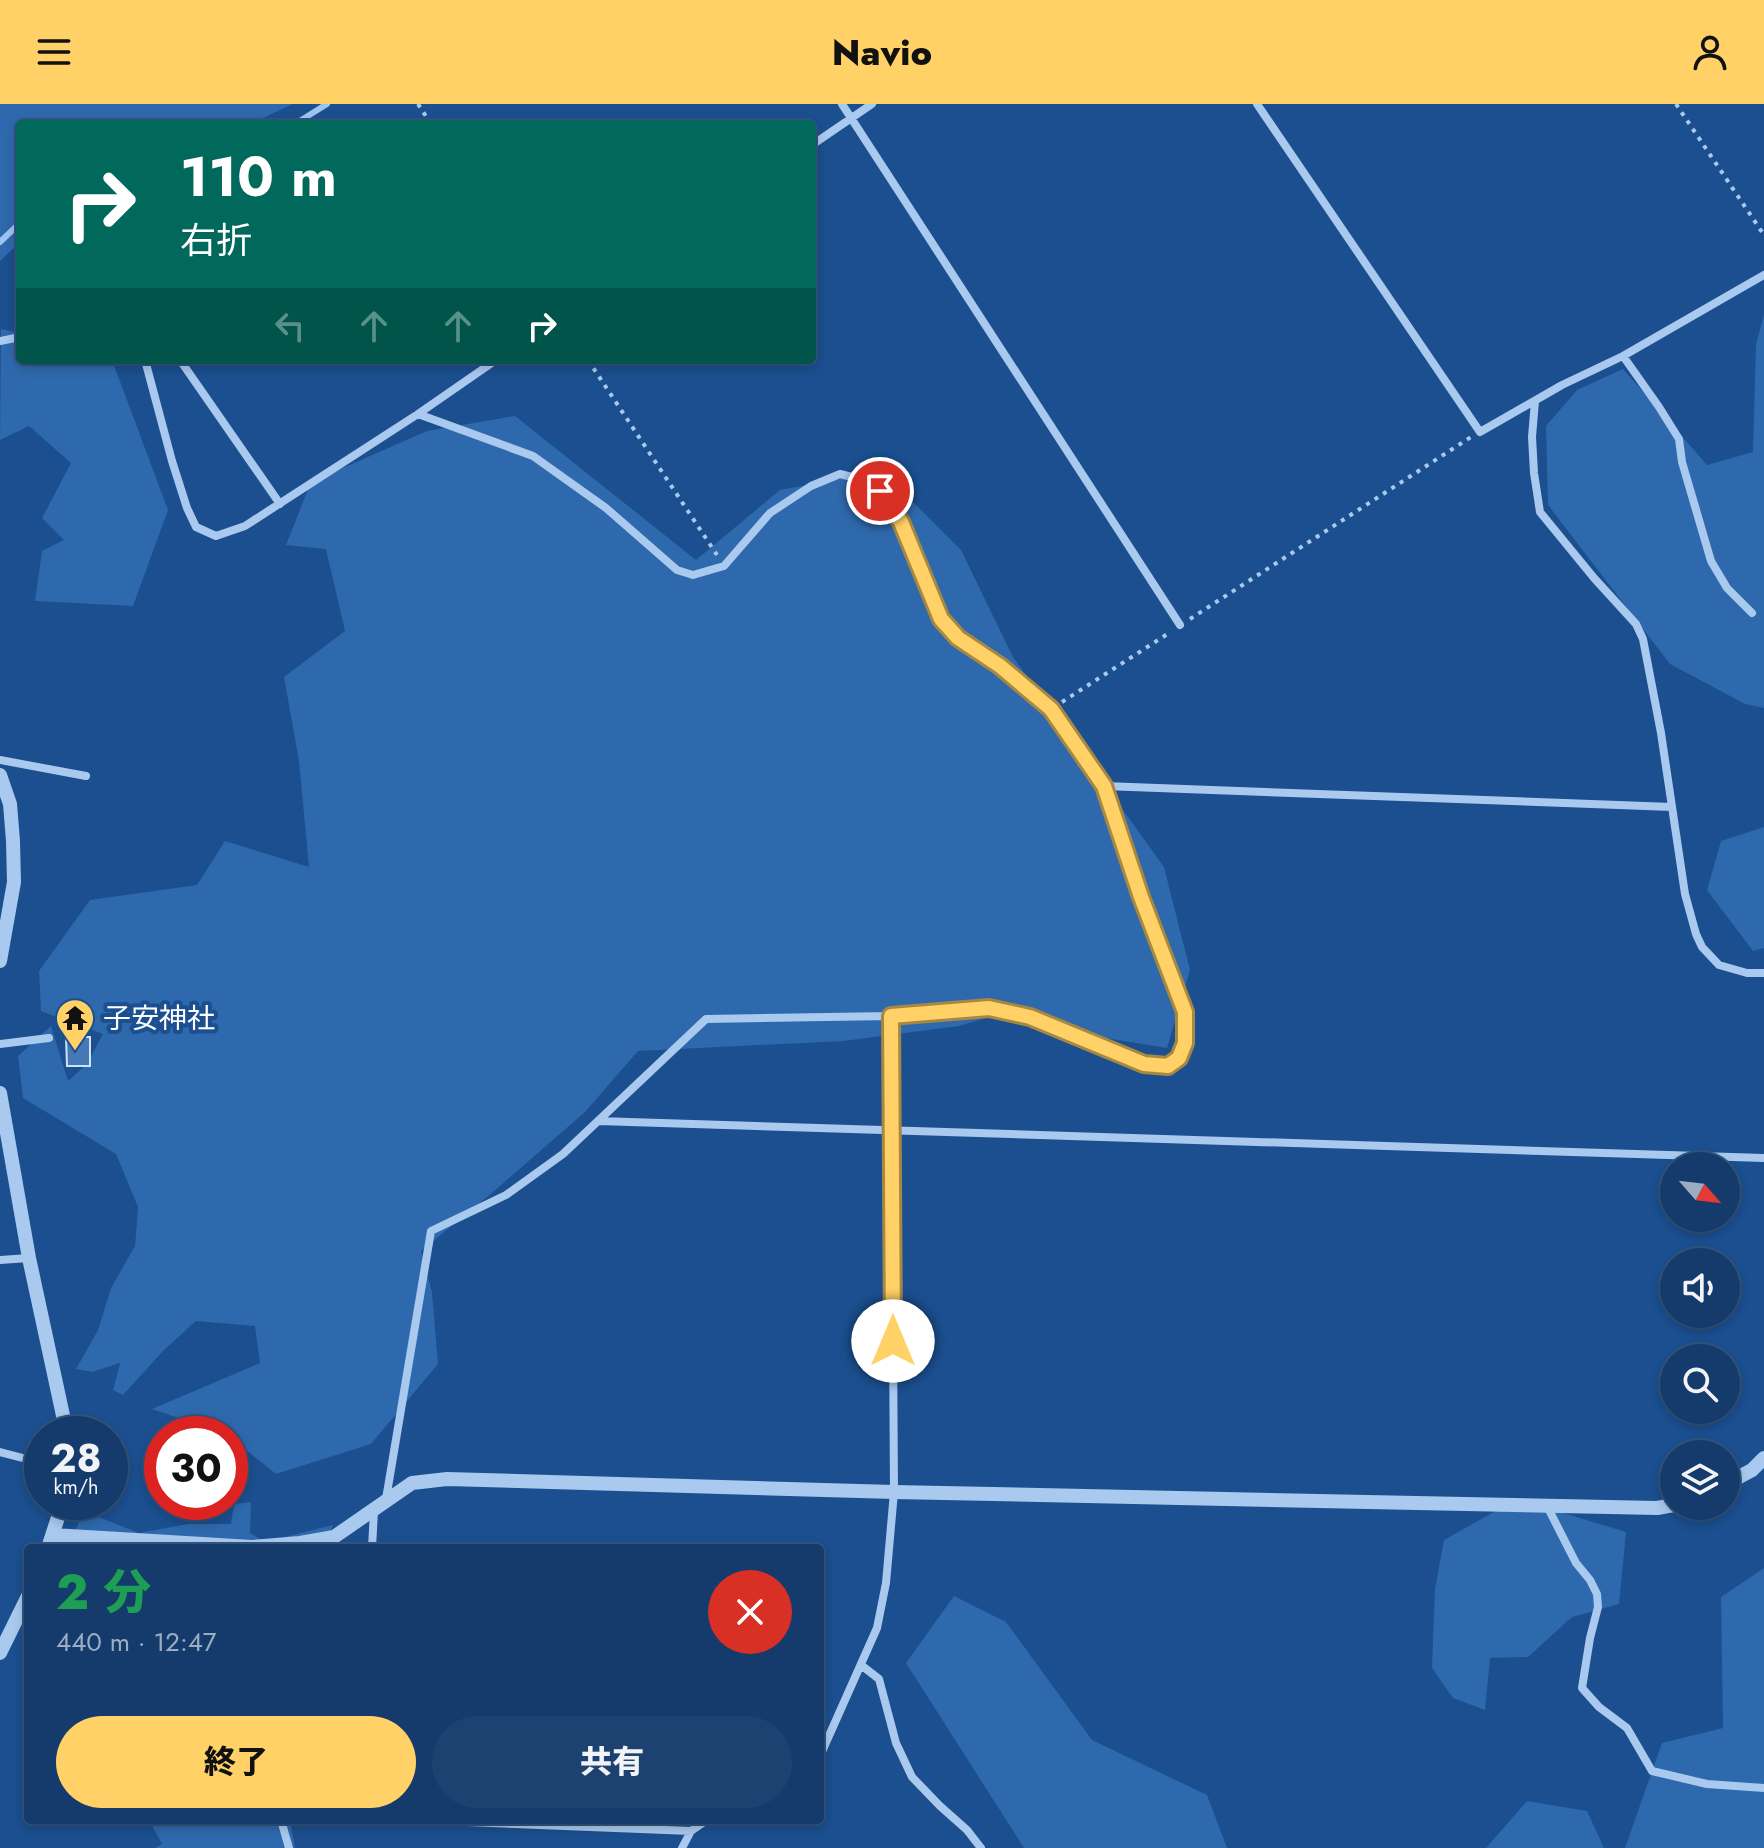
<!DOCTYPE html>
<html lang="ja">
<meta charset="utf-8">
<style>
body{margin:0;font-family:Jost,"Noto Sans JP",sans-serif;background:#1d4271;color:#f1f3f6;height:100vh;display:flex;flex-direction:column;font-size:30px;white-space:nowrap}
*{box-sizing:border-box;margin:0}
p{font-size:26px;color:#9dadc1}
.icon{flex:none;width:44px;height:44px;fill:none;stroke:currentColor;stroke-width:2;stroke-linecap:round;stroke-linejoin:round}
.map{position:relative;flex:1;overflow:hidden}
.side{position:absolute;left:24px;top:1440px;width:800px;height:280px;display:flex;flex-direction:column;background:#143b6b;border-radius:8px;box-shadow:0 4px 12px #0003,0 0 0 2px #33557e}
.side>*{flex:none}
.guide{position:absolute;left:16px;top:16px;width:800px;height:244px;border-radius:8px;box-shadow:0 4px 12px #0003,0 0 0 2px #33557e;background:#00695c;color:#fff;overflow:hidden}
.needle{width:52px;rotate:118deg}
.controls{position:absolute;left:1660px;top:1048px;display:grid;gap:16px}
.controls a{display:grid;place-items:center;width:80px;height:80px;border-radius:50%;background:#143b6b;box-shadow:0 4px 12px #0003,0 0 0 2px #33557e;font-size:40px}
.speed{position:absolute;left:24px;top:1312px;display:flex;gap:16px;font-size:40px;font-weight:700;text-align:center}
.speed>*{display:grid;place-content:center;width:104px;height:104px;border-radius:50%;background:#143b6b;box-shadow:0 4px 12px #0003,0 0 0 2px #33557e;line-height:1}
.speed small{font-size:20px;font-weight:400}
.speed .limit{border:12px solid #d22;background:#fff;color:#111}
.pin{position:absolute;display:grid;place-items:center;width:68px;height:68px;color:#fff;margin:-34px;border:4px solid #fff;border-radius:50%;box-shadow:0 2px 8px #0007}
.me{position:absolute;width:88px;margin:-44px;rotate:0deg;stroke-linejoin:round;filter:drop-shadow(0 0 6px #0008)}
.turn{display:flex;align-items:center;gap:28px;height:168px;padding:0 32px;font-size:36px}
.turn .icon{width:104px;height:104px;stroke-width:2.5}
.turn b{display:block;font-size:56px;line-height:68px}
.lanes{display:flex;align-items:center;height:76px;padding:0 32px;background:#0003;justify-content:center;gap:40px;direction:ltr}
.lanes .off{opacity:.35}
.round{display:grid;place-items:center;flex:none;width:84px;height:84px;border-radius:42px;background:#1d4271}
.summary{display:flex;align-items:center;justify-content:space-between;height:136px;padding:0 32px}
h1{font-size:48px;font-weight:800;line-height:60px;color:#1e9e55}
.button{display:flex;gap:16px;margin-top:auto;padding:16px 32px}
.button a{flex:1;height:92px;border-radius:48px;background:#ffd166;color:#111;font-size:32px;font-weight:800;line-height:92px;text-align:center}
.button a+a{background:#1d4271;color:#f1f3f6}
header{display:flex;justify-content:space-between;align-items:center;height:104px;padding:0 32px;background:#ffd166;color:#111;font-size:36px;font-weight:800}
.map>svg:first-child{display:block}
.green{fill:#2e69ad}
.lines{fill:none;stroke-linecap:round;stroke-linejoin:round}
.stream{stroke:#9cc4f0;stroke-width:6}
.building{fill:#4478b7;stroke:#cfe3fa;stroke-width:2}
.path{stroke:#a9c9ee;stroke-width:4;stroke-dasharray:4 6;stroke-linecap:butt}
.minor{stroke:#a9c9ee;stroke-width:8}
.tertiary{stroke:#a9c9ee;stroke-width:14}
.route-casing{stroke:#a68842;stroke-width:20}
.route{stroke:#ffd166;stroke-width:14}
.labels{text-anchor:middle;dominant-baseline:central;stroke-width:8;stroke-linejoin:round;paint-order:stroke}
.poi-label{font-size:28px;fill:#fff;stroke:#1b4f8f;text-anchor:start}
</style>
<header><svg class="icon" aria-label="menu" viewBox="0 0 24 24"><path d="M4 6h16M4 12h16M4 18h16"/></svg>Navio<svg class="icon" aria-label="person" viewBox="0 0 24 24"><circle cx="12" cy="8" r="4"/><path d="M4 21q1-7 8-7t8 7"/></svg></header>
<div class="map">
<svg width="1764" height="1744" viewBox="0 0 1764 1744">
<rect width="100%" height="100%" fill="#1b4f8f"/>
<path class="green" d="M0,0H293L250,20H20V138L0,157Z
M1764,211V604L1745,600L1670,560L1548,401L1546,322L1577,286L1623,265L1707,361L1753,348L1756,240Z
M1,225L20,229V256H112L168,406L133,502L35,497L42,447L64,436L42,414L71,359L29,322L0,336Z
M515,312L696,456L780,386L882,367L961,446L1013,553L1164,763L1190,866L1167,944L1081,930L1016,905L959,922L843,937L638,947L585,1008L493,1088L421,1147L432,1188L438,1260L371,1340L276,1370L230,1333V1330H225L152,1305L260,1259L255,1222L196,1217L163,1247L123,1291L113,1286L120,1259L92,1268L76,1265L98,1226L111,1184L135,1142L138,1103L116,1050L23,994L18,952L51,922L68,977L87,960L103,930L41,907L39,867L90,796L197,781L225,737L309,763L299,657L284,573L345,527L326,445L286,441L311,378L427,327Z
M1764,723V844L1753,847L1707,786L1721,737Z
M1517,1395L1626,1428L1619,1500L1572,1513L1528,1553L1490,1554L1485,1606L1453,1594L1432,1564L1435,1485L1444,1436Z
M251,1398L250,1429L265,1438L333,1421L325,1444H69L83,1407L139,1429L188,1420H231L234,1400Z
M1764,1464V1744H1625L1662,1639L1723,1624L1721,1493Z
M954,1492L1006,1518L1092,1636L1207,1691L1227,1744H1024L906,1559Z
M1527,1697L1587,1707L1604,1744H1486Z
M149,1716H290L295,1744H155L162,1740Z"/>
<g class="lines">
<path class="stream" d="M295,20L327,0
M0,138L20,119"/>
</g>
<path class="building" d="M66,933H90V962H67Z"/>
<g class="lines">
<path class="path" d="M418,0L431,20
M1676,0L1764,131
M588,256L717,451
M1190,515L1471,333
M1062,598L1169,529"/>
<path class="minor" d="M842,0L1180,521
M1257,0L1480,328L1562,281L1623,252L1764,171
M812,41L872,0
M0,237L20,233
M1623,252L1659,303L1679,335L1682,358L1711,457L1727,484L1752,509
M145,256L172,357L187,404L196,423L216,432L245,422L418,310L496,256
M180,256L280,400
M1535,297L1532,333L1534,369L1540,408L1594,474L1636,520L1643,535L1661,629L1685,790L1696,830L1702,843L1719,861L1747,869H1764
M0,656L86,672
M1104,682L1672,703
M0,940L49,934
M598,1017L1764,1054
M0,1156L29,1154
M0,1348L42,1359
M386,1395L431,1127L506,1091L563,1050L706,915L891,912L989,904L1030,913L1144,960L1168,962L1179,954L1185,939V908L1141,793L1104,682L1051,605L1000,562L958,534L941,515L901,418L880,387L860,375L840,370L811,382L770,409L724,462L693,471L677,466L606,404L533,352L418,310
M1547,1402L1576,1459L1590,1476L1597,1490L1598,1503L1590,1534L1582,1584L1599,1603L1627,1624L1652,1667L1707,1680L1764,1684
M372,1444L374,1407
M861,1561L879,1575L896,1639L912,1673L940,1702L967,1726L981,1744
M820,1652L877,1524L886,1479L894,1388L891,912
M281,1716L289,1744
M417,1716L691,1727
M682,1744L691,1727L707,1716"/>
<path class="tertiary" d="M0,671L10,700L13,737L14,778L0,857
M0,989L29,1154L67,1330
M1726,1380L1752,1366L1764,1354
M53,1431L252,1443L300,1439L334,1433L412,1379L447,1375L894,1388L1657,1404L1674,1401
M48,1444L63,1398
M0,1549L28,1492"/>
</g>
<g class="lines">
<g class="route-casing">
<path id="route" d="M880,387L901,418L941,515L958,534L1000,562L1051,605L1104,682L1141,793L1185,908V939L1179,954L1168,962L1144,960L1030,913L989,904L891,912L893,1237"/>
</g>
<use href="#route" class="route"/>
</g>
<defs>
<g id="temple-pin" transform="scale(2)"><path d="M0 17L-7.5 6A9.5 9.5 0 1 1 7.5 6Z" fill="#ffd166" stroke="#1b4f8f"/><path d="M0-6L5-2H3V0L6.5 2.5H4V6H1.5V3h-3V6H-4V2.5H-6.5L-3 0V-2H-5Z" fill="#111"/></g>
</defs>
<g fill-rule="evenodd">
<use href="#temple-pin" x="75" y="914"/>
</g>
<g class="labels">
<g class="poi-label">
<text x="103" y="914">子安神社</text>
</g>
</g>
</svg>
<div class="controls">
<a><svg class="needle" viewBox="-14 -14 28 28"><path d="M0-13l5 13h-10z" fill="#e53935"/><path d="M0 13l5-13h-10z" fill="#9dadc1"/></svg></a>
<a><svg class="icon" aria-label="sound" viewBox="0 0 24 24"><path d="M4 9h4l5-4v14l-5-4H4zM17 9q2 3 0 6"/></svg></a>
<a><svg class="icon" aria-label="search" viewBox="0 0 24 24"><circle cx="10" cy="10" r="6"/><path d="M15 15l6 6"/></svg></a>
<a><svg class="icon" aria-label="layers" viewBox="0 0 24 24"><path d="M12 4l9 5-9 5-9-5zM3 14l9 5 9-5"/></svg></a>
</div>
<div class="speed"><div>28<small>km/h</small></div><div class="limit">30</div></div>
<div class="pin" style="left:880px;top:387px;background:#d93025"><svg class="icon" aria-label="arrive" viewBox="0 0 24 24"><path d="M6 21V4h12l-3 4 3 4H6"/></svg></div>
<svg class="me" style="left:893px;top:1237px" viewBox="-20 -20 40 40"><circle r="19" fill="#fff"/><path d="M0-13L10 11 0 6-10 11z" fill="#ffd166"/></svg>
<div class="guide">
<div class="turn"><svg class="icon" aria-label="right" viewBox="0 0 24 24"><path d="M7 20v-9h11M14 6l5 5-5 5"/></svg><div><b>110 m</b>右折</div></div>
<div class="lanes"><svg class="icon off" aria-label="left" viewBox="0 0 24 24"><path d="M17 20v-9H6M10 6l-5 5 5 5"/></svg><svg class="icon off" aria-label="ahead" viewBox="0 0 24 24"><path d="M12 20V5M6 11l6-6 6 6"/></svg><svg class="icon off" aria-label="ahead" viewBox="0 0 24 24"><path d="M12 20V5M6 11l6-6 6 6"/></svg><svg class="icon" aria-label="right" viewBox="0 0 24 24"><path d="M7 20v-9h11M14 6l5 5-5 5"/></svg></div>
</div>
<section class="side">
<div class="summary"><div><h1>2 分</h1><p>440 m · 12:47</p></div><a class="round" style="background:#d93025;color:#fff"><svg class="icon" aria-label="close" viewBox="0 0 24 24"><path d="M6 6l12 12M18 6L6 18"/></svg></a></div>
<div class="button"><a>終了</a><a>共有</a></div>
</section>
</div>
